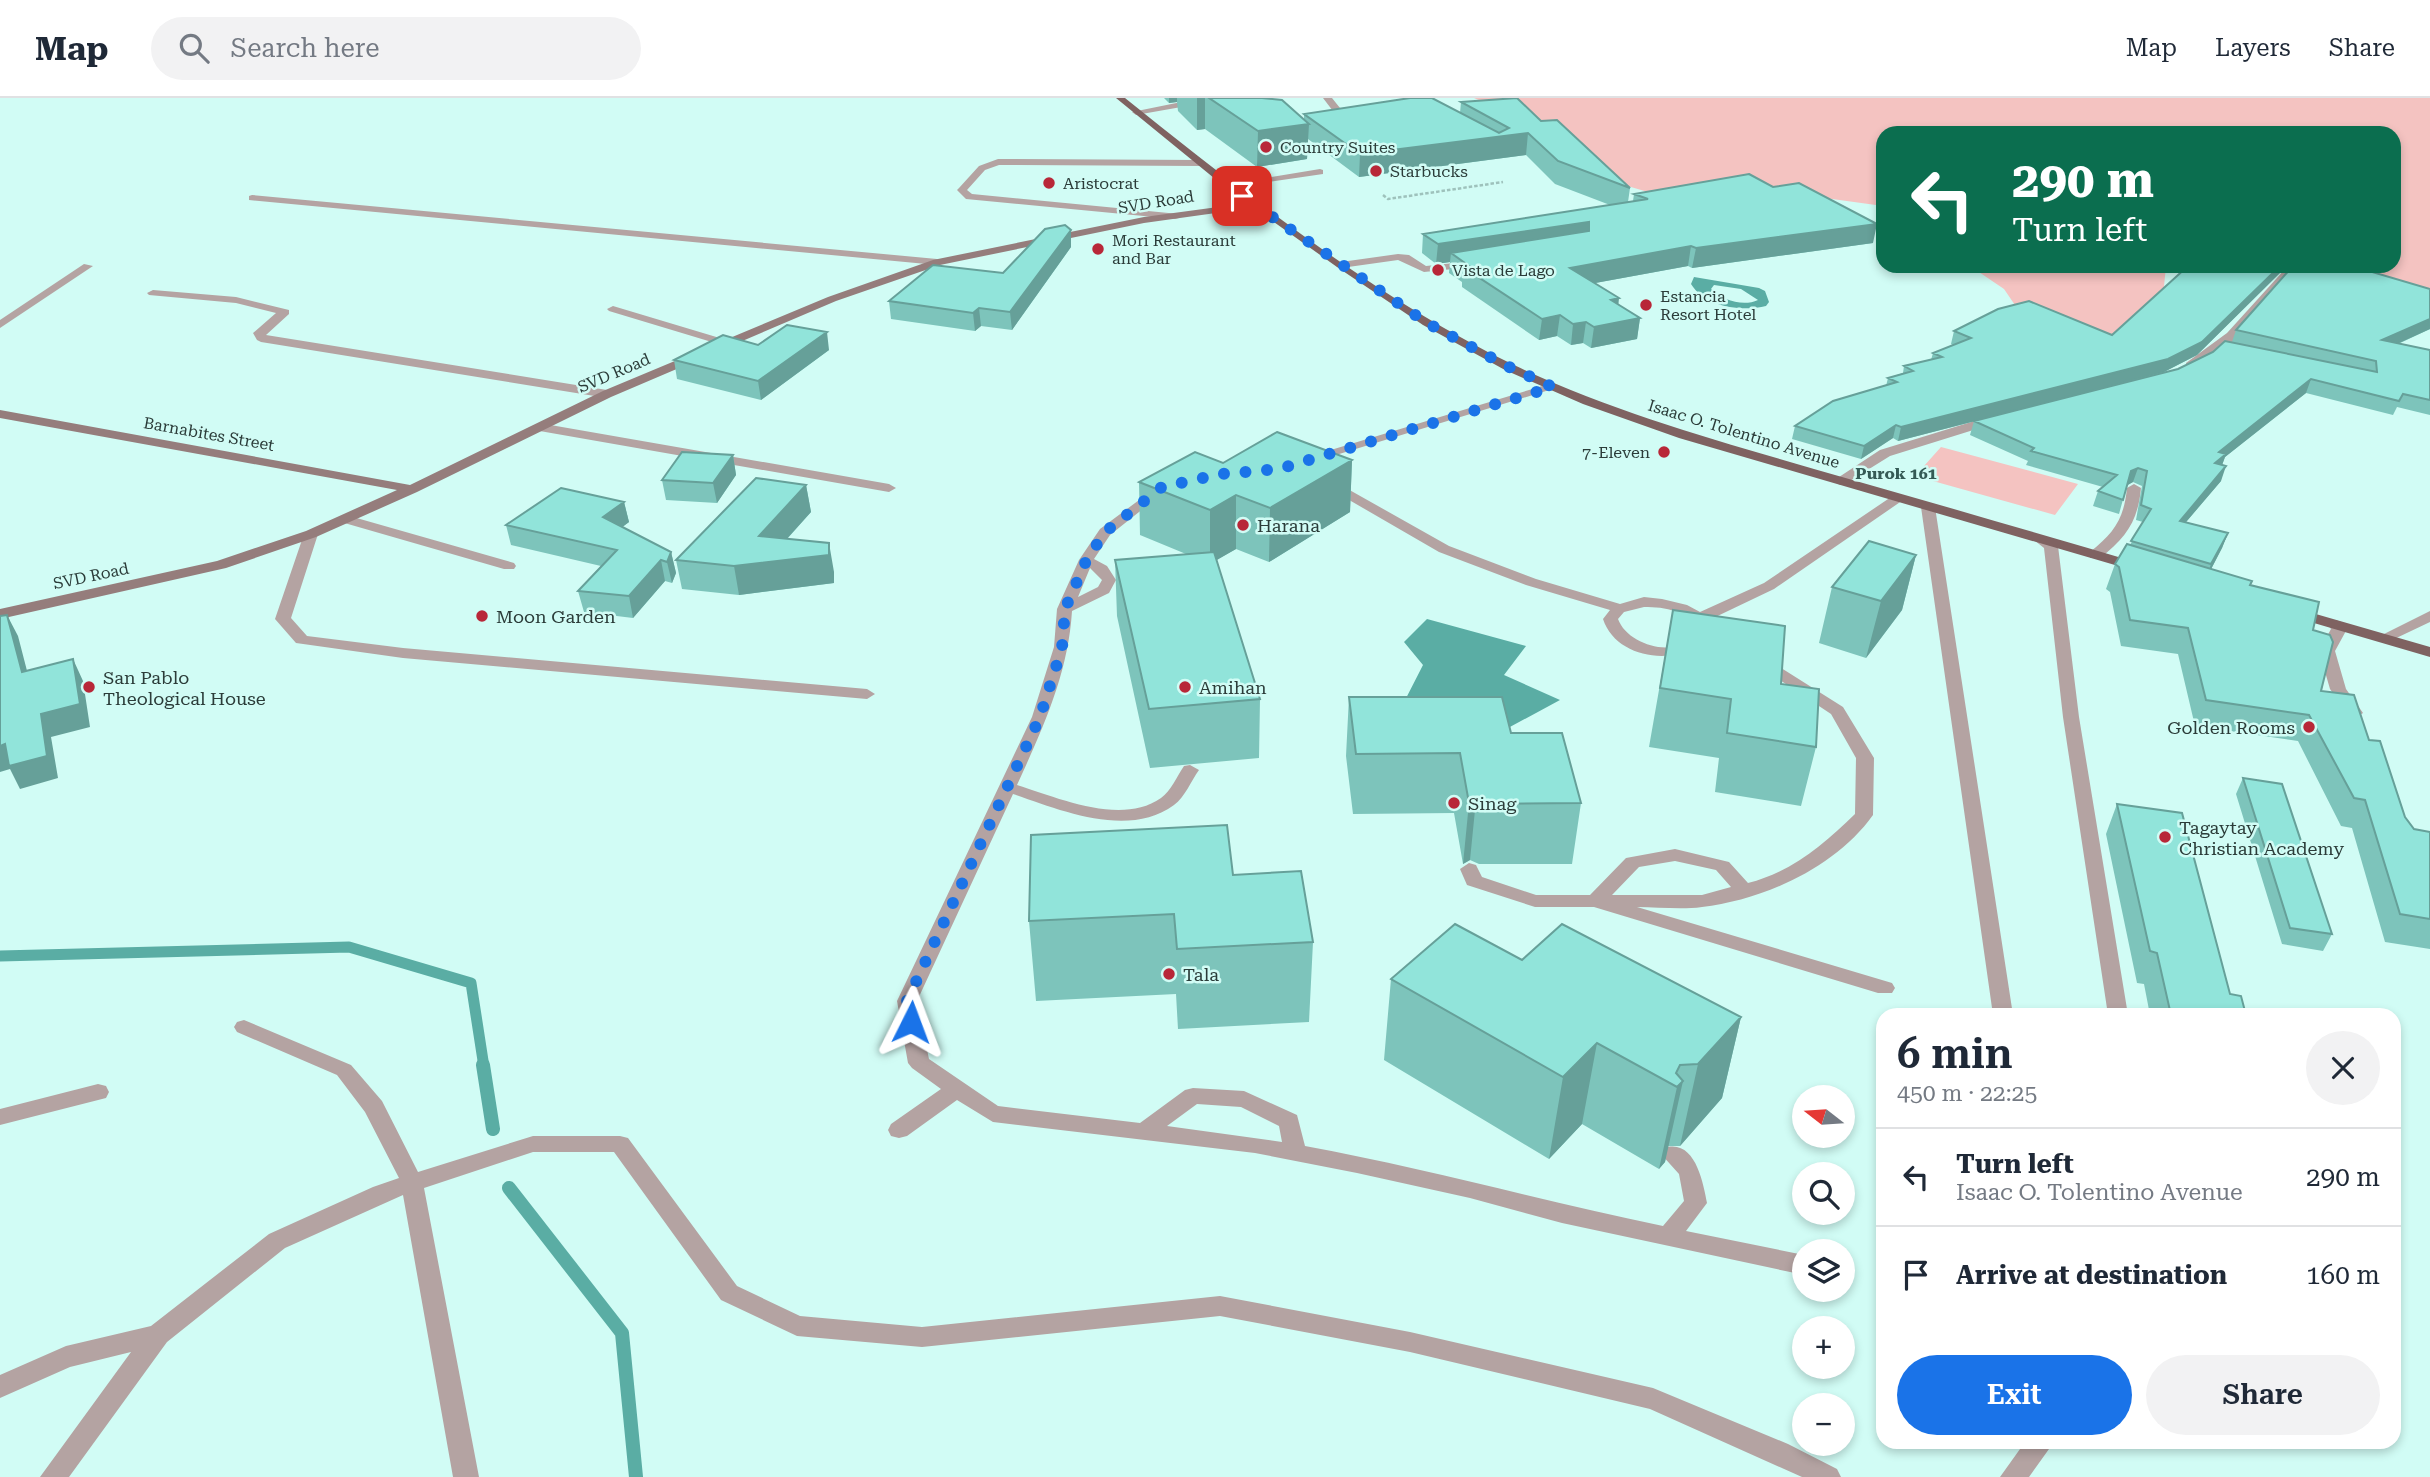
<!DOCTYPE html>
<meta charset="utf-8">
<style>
body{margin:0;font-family:"Roboto Serif",serif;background:#f2f2f3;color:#1f2937;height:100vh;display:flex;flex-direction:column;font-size:26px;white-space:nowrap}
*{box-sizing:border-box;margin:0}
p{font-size:23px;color:#747a83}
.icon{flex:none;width:38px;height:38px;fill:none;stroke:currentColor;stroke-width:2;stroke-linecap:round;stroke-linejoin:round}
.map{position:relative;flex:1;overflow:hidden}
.panel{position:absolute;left:1876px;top:910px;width:525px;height:441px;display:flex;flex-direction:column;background:#fff;border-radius:21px;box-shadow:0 4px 10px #0003}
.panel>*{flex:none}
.top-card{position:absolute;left:1876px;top:28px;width:525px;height:147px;border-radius:21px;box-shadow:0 4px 10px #0003;background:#0b6e4f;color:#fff;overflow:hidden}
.needle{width:46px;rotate:287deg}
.fabs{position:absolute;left:1792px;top:987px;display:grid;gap:14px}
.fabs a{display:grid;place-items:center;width:63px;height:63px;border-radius:50%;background:#fff;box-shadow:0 4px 10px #0003;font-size:35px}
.pin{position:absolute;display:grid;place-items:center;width:60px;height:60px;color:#fff;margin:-30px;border-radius:14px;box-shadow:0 4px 10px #0006}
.me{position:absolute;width:77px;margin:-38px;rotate:3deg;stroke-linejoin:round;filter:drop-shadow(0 0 5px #0008)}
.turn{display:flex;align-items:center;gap:24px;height:147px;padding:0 21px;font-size:32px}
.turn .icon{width:91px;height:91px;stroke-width:2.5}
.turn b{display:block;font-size:49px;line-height:60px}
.round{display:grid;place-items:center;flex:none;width:74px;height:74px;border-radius:37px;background:#f2f2f3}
.headline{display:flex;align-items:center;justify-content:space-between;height:119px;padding:0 21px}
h1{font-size:42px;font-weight:600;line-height:52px}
.cta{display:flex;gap:14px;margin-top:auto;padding:14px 21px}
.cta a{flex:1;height:80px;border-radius:42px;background:#1a73e8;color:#fff;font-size:28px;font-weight:600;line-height:80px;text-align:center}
.cta a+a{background:#f2f2f3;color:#1f2937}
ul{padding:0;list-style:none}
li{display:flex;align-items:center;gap:21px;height:98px;padding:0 21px;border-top:2px solid #e0e1e3}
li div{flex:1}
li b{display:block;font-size:26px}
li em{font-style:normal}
header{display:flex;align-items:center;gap:42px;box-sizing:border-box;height:98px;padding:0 35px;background:#fff;border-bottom:2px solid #e0e1e3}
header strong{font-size:33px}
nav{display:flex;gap:38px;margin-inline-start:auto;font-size:24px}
.search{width:490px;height:63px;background:#f2f2f3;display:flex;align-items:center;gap:18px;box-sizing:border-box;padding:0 24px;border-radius:38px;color:#747a83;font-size:26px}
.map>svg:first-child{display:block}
.green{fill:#f4c3c1}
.water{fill:#5aada4;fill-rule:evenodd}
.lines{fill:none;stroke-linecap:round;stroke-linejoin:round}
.stream-far1{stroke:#5aada4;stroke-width:11}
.stream{stroke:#5aada4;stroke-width:14}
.path{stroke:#9ec2bc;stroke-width:2.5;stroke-dasharray:3.5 2;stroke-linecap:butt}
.lane{fill:#b4a3a2;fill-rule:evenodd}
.street{fill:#b4a3a2;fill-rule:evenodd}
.secondary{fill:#957d7c;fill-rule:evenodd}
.primary{fill:#7f6261;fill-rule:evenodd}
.wall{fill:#7dc4bb}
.shaded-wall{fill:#66a099}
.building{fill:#91e4da;stroke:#66a099;stroke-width:2}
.route{stroke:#1a73e8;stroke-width:12;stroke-dasharray:0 21.6}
.poi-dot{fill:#b82738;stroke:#d1fcf5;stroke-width:2.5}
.labels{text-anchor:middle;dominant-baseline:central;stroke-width:5;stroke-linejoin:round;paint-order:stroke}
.far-poi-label{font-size:16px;fill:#2b3c39;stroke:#d1fcf5;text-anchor:start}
.far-street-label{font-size:16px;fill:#2b3c39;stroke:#d1fcf5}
.far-neighbourhood-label{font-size:16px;font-weight:bold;fill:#355b56;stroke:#d1fcf5}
.poi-label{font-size:18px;fill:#2b3c39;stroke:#d1fcf5;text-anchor:start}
</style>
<header>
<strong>Map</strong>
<div class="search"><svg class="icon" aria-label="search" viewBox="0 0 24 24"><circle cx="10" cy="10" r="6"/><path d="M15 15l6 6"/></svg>Search here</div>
<nav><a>Map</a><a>Layers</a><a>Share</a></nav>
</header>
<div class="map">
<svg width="2430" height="1379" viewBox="0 0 2430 1379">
<rect width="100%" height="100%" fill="#d1fcf5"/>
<path class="green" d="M1474,0H2430V202L2325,168H2394V35H1883V108L1752,90L1655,96L1617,85L1532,25Z
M1970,168H2166L2162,209L2096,250L2019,213L2004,191Z
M1941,349L2078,386L2055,417L1915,378Z"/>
<path class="water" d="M1694,179L1759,190L1765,193L1769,204L1766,208C1742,214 1705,209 1691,186ZM1714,187L1741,191L1758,202C1743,209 1722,202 1711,191Z
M1427,521L1526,548L1504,577L1560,602L1508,630L1400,612L1423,567L1404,544Z"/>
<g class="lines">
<path class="stream-far1" d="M0,858L349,849L471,885L484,969"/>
<path class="stream" d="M483,967L493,1031
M509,1090L622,1235L636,1379"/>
<path class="path" d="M1383,97L1388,101L1503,84"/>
<path class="lane" d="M1201,0L1204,5L1136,17L1132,14Z
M1323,0H1332L1344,15L1340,25L1327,27V23L1336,17Z
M998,61L1200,62L1205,65L1200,68L999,67L985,72L967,92L972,96L1179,116V120L1175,121L966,101L957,92L959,90L979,68Z
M1320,71L1323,72V76L1228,90L1223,87Z
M1398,156L1409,157L1426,168L1473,163L1478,166L1473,169L1424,174L1398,162L1341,170L1336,167L1341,164Z
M84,166L93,168L0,230V222Z
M613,208L733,244L735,246L725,248L609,213L607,211Z
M1928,405L1935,409L2013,917H1993L1921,409Z
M346,417L514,465L516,468L514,471H504L341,424L339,421Z
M311,432L318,436L291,520L307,538L403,550L867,591L875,596L867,601L403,560L296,545L275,521L304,436Z
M244,922L351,967L382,1003L418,1074L533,1038H620L628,1040L737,1188L800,1218L922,1229L1220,1198L1410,1234L1653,1290L1788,1346L1837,1371L1841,1379H1802L1650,1311L1410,1254L1220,1218L922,1249L797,1238L721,1202L614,1054H533L424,1090L479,1379H453L403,1097L285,1150L167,1244L69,1379H40L131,1254L70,1269L0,1300V1277L66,1248L151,1228L269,1136L373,1089L399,1080L365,1014L337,977L237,934L234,929L237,924Z
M98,986L106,988L109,994L106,1000L0,1027V1011Z
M2025,1344H2054L2029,1379H2000Z"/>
<path class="street" d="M252,97L937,161L942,164L937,167L249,102V98Z
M2286,170L2295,172C2278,195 2215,275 2186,271V265L2227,235Z
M153,192L236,199L289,212V216L266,237L607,292L613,296L607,300L261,244L257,242L253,235L276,215L236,205L149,197L147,195Z
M1549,286L1559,289L1313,364H1303L1301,361Z
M1994,317L2000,321L1999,324L1890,358L1845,386L1840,387L1833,383L1880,352Z
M539,325L889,386L896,390L889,394L534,332L533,329Z
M1330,381L1449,448L1536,481L1620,506L1644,499L1662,501L1687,507L1700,514L1764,485L1894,397L1899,396L1906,400L1774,491L1707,523L1712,536C1685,570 1617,564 1603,521L1610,512L1526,487L1439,454L1325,388L1323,385ZM1644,509C1665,509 1690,512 1696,535C1692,538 1687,544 1682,546C1661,556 1626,543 1618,521L1624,514Z
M2134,386L2141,390C2138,423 2126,440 2100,460H2090V454C2114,435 2124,421 2127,390Z
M1158,388L1165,392L1163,395L1110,437L1094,461L1107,468L1116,482L1109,495L1072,513C1068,576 1043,630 1017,687C1059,700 1121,728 1161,700C1171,693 1177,678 1184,668L1190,667L1199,672C1191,683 1185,699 1174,707C1128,741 1060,712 1013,696L917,903L929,961L998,1008L1140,1025L1185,992L1193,990L1244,993L1297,1017L1305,1048C1425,1070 1543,1103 1663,1128L1684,1103L1679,1076L1661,1056L1664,1050C1695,1040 1703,1084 1707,1105L1686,1133L1804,1157V1177L1562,1125L1470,1100L1357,1075L1255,1055L993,1024L957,1002L907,1038L899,1040L891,1038L888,1032L891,1026L941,991L912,970L908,965L897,903L1032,619L1054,549L1057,511L1079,462L1100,431ZM1090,470L1102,482L1098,489L1078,499ZM1197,1006L1241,1009L1279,1028L1282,1044L1167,1028Z
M2041,438L2058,448L2079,619L2128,917H2108L2063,619L2044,450L2034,442Z
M2430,513V524L2390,543H2378L2376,540Z
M2336,522L2341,524L2347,531L2335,553L2346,591L2363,615L2355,620L2349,619L2330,591L2319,553L2331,531L2328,527Z
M1762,558L1843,609L1874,660L1873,717C1836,769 1764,802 1702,809C1681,812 1658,809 1637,809L1892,885L1895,890L1892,895H1878L1594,809H1535L1467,787L1460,771L1469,765L1476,767L1482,779L1536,797H1590L1626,760L1675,751L1729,764L1748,785C1792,774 1824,746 1855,716L1856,660L1831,616L1756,566L1754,563ZM1675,763L1716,772L1731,789L1702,797H1612L1639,769Z"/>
<path class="secondary" d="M1255,104L1260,107L1259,109L1144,125L940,167L836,203L611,299L417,394L316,439L226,470L0,521V511L217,463L306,433L397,392L0,320V312L410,387L603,293L828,199L933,162L1144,119Z"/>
<path class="primary" d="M1116,0H1125C1245,96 1375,200 1514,267C1610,313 1712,341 1814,371C1924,402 2033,434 2142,466L2144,469L2137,473L2132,472L1679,340L1583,306L1505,272L1423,227L1337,169L1225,89Z
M2295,510L2430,549V559L2290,518L2287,515Z"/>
</g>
<path class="wall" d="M1164,0H1262L1304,22V16L1460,15L1461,4L1541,23L1630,90L1628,104L1633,103L1634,96L1873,145L1692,170L1688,168L1595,185L1619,207L1640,220L1637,241L1591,250L1583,245L1571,247L1557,238L1539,242L1462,189V184L1449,175L1450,164L1436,166L1422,155L1423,136L1610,107L1555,86L1526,57L1359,79L1308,41L1307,61L1257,69L1205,31L1197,32L1178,13L1177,4L1169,5Z
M1071,132V149L1012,232L981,228L975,233L891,221L889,203L1003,175Z
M2182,168H2287L2197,257L2164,274L1898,343L1893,340L1861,361L1792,341L1795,328L1886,288L1888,280L1903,275L1904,268L1931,262L1933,255L1953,247L1951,246L1954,233L2112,237L2184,171L2182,170Z
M2430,191V231L2398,246L2430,252V317L2397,309L2393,317L2306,295L2225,359L2222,367L2221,383L2186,424L2228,435L2222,450L2211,471L2250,487L2313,532L2321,593L2369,642L2405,719L2414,731L2430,734V851L2385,844L2352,730L2341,728L2298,643L2195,628L2178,556L2121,548L2110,494L2106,491L2115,466L2130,447L2143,424L2136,422L2142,388L2133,384L2127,387L2119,416L2093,408L2098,393L2103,389L2026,367L2028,363L1970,337L1974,323L2178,271L2232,244L2236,232Z
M758,247L829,252L761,302L677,281L674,262Z
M733,357L736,377L717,405L666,402L662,382Z
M1352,362L1350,414L1269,464L1236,451L1216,462L1260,601L1259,660L1150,670L1117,518L1115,462L1186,456L1140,437L1139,384Z
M806,387L811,414L787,441L834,474V485L739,497L682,491L676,462Z
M624,404L629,424L622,429L671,454L676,475L672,485L665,483L633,520L584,514L578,493L601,468L511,447L506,427Z
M1916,457L1902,512L1866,560L1819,545L1832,489Z
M1673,512L1781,586L1816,649L1801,708L1715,694L1719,660L1649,649Z
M1349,599L1511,635L1581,705L1572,766H1479L1470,762L1463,766L1454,715L1353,716L1346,658Z
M2243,680L2332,836L2323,853L2282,846L2236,696Z
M2117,706L2230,896L2246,917H2150L2144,886L2137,885L2106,736Z
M1233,777L1313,844L1309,924L1178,931L1176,896L1036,903L1029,823Z
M1522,862L1741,919L1722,1000L1680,1048H1668L1665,1064L1659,1071L1582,1026L1549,1061L1384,962L1391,881Z"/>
<path class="shaded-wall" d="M1169,0H1177V4L1169,5Z
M1197,0H1205V31L1197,32Z
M1309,26L1307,61L1257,69L1258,33Z
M1528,35L1526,57L1359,79L1360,56Z
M1589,124L1587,143L1451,155L1450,164L1436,166L1438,146Z
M1877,126L1873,145L1692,170L1696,150Z
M1071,132V149L1012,232L1010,214Z
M1691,148L1688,168L1568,190L1570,170Z
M2280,168H2287L2197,257L2164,274L1898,343L1901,329Z
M1619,200L1617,221L1611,202Z
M979,210L981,228L975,233L973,215Z
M1560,217L1557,238L1539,242L1542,221Z
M1640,220L1637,241L1591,250L1594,229Z
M2430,221V231L2377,255L2382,242Z
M1586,224L1583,245L1571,247L1573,226Z
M827,234L829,252L761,302L758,283Z
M2311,281L2306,295L2225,359L2221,370L2214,368L2219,354Z
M1896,327L1893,340L1861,361L1864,348Z
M733,357L736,377L717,405L713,385Z
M1352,362L1350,414L1269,464L1270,410Z
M2226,368L2221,383L2175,437L2180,423Z
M2138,370L2133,384L2126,388L2131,373Z
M806,387L811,414L765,465L829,445L834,474V485L739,497L734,468L759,438Z
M1236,397V451L1210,466V412Z
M624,404L629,424L608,440L603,419Z
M2228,435L2222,450L2206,481L2211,466Z
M671,454L676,475L672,485L667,464Z
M1916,457L1902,512L1866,560L1881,503Z
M661,462L665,483L633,520L629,498Z
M7,517L18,538L33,596L22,574Z
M73,561L83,583L90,629L51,639L58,680L20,691L10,671L0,674V648L41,616Z
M1476,702L1470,762L1463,766L1469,705Z
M1741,919L1722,1000L1680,1048L1698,966Z
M1597,945L1582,1026L1549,1061L1563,979Z
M1683,983L1665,1064L1659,1071L1677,989Z"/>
<path class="building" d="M1209,0H1262L1282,2L1309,26L1258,33Z
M1410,0H1432L1499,35L1509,30L1461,4L1517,0L1541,23L1557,22L1630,90L1558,63L1528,35L1360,56L1304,16Z
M1749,76L1773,89L1799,85L1877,126L1696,150L1691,148L1570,170L1619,200L1611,202L1640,220L1594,229L1586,224L1573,226L1560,217L1542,221L1463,169L1469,168L1451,155L1589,133V124L1438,146L1423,136L1648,101L1634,96Z
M1065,127L1071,132L1010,214L979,210L973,215L889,203L933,167L1003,175L1045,131Z
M2188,168H2280L2202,244L2168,261L1901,329L1896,327L1864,348L1795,328L1833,303L1897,284L1888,280L1913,273L1904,268L1942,259L1933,255L1971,240L1954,233L1998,211L2029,203L2112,237Z
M2293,168H2352L2430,191V221L2382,242L2430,252V302L2403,296L2399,303L2311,281L2219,354L2226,356L2215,365L2226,368L2180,423L2228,435L2211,466L2131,443L2151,411L2141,407L2147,373L2138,370L2131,373L2123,402L2098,393L2117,377L2031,353L2034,350L1974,323L2178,271L2213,254L2225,243L2377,274L2376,263L2236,232Z
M787,227L827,234L758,283L674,262L723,237L758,247Z
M1277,334L1352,362L1270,410L1236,397L1210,412L1139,384L1195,354L1223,365Z
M682,354L733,357L713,385L662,382Z
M756,380L806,387L759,438L829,445V457L734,468L676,462Z
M561,390L624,404L603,419L671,454L667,464L661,462L629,498L578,493L617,452L506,427Z
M1869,443L1916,457L1881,503L1832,489Z
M2127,446L2252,483L2250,487L2319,504L2313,532L2330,537L2333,544L2321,593L2354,597L2369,642L2380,643L2405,719L2414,731L2430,734V821L2400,816L2365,702L2354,700L2309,617L2206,602L2188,530L2130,522L2119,469L2115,466Z
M1214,454L1260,601L1149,611L1115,462Z
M1673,512L1785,528L1781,586L1819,591L1816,649L1727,635L1731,601L1660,590Z
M7,517L22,574L73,561L80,606L41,616L47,658L9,668L5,646L0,648V518Z
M1349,599H1502L1511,635H1562L1581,705L1486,706L1476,702L1469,705L1460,655L1356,656Z
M2243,680L2282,686L2332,836L2290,830Z
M2117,706L2182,715L2230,896L2241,898L2246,917H2171L2157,855L2150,853Z
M1227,727L1233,777L1301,773L1313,844L1177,851L1174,816L1029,823L1031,737Z
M1455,826L1522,862L1562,826L1741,919L1698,966L1680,967L1676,975L1683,983L1677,989L1597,945L1563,979L1391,881Z"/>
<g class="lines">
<path class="route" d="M911,924L907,903L1040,619L1062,550L1065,511L1086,463L1105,434L1162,389L1221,376L1279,371L1553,289L1509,269L1427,225L1242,98"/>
</g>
<g class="poi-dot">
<circle cx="1266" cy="49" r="7"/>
<circle cx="1376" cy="73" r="7"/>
<circle cx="1049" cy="85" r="7"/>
<circle cx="1098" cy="151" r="7"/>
<circle cx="1438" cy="172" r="7"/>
<circle cx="1646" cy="207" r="7"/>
<circle cx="1664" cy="354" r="7"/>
<circle cx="1243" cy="427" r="7"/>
<circle cx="482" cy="518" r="7"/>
<circle cx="89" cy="589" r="7"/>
<circle cx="1185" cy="589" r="7"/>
<circle cx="2309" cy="629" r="7"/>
<circle cx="1454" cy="705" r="7"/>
<circle cx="2165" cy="739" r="7"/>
<circle cx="1169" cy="876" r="7"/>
</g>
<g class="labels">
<g class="far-poi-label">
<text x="1280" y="49">Country Suites</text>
<text x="1390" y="73">Starbucks</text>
<text x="1063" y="85">Aristocrat</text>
<text x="1112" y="142">Mori Restaurant<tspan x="1112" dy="18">and Bar</tspan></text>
<text x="1452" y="172">Vista de Lago</text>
<text x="1660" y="198">Estancia<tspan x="1660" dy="18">Resort Hotel</tspan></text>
<text x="1650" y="354" text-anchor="end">7-Eleven</text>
</g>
<g class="far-street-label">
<text transform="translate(1156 104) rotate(-9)">SVD Road</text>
<text transform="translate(614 275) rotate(-23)">SVD Road</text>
<text transform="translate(209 336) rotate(10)">Barnabites Street</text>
<text transform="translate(1744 336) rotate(17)">Isaac O. Tolentino Avenue</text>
<text transform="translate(91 478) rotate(-12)">SVD Road</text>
</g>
<g class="far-neighbourhood-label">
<text x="1896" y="375">Purok 161</text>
</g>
<g class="poi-label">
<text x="1257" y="427">Harana</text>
<text x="496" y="518">Moon Garden</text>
<text x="103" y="579">San Pablo<tspan x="103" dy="21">Theological House</tspan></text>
<text x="1199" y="589">Amihan</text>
<text x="2295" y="629" text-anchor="end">Golden Rooms</text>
<text x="1468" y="705">Sinag</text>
<text x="2179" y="729">Tagaytay<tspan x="2179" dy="21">Christian Academy</tspan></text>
<text x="1183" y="876">Tala</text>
</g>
</g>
</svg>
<div class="fabs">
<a><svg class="needle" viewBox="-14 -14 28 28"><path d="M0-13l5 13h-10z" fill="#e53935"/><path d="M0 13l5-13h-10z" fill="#747a83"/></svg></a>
<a><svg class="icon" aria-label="search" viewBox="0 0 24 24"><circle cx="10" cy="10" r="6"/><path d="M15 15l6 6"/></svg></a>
<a><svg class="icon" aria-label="layers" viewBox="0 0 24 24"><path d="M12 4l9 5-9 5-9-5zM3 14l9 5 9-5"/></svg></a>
<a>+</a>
<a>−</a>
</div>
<div class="pin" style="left:1242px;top:98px;background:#d93025"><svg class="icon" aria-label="arrive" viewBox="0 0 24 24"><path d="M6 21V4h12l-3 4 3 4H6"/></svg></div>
<svg class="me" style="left:911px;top:924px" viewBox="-20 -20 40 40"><path d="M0-17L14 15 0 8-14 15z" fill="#1a73e8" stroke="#fff" stroke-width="4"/></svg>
<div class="top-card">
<div class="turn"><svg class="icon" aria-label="left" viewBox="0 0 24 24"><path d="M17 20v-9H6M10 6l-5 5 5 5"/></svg><div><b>290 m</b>Turn left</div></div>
</div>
<section class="panel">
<div class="headline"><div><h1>6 min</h1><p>450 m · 22:25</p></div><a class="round"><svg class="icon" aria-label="close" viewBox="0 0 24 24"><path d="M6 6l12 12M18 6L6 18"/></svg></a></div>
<ul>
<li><svg class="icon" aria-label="left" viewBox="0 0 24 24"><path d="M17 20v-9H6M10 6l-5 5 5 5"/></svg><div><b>Turn left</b><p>Isaac O. Tolentino Avenue</p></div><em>290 m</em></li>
<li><svg class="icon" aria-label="arrive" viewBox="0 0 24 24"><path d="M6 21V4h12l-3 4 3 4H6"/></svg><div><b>Arrive at destination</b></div><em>160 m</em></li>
</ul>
<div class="cta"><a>Exit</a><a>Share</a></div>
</section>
</div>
